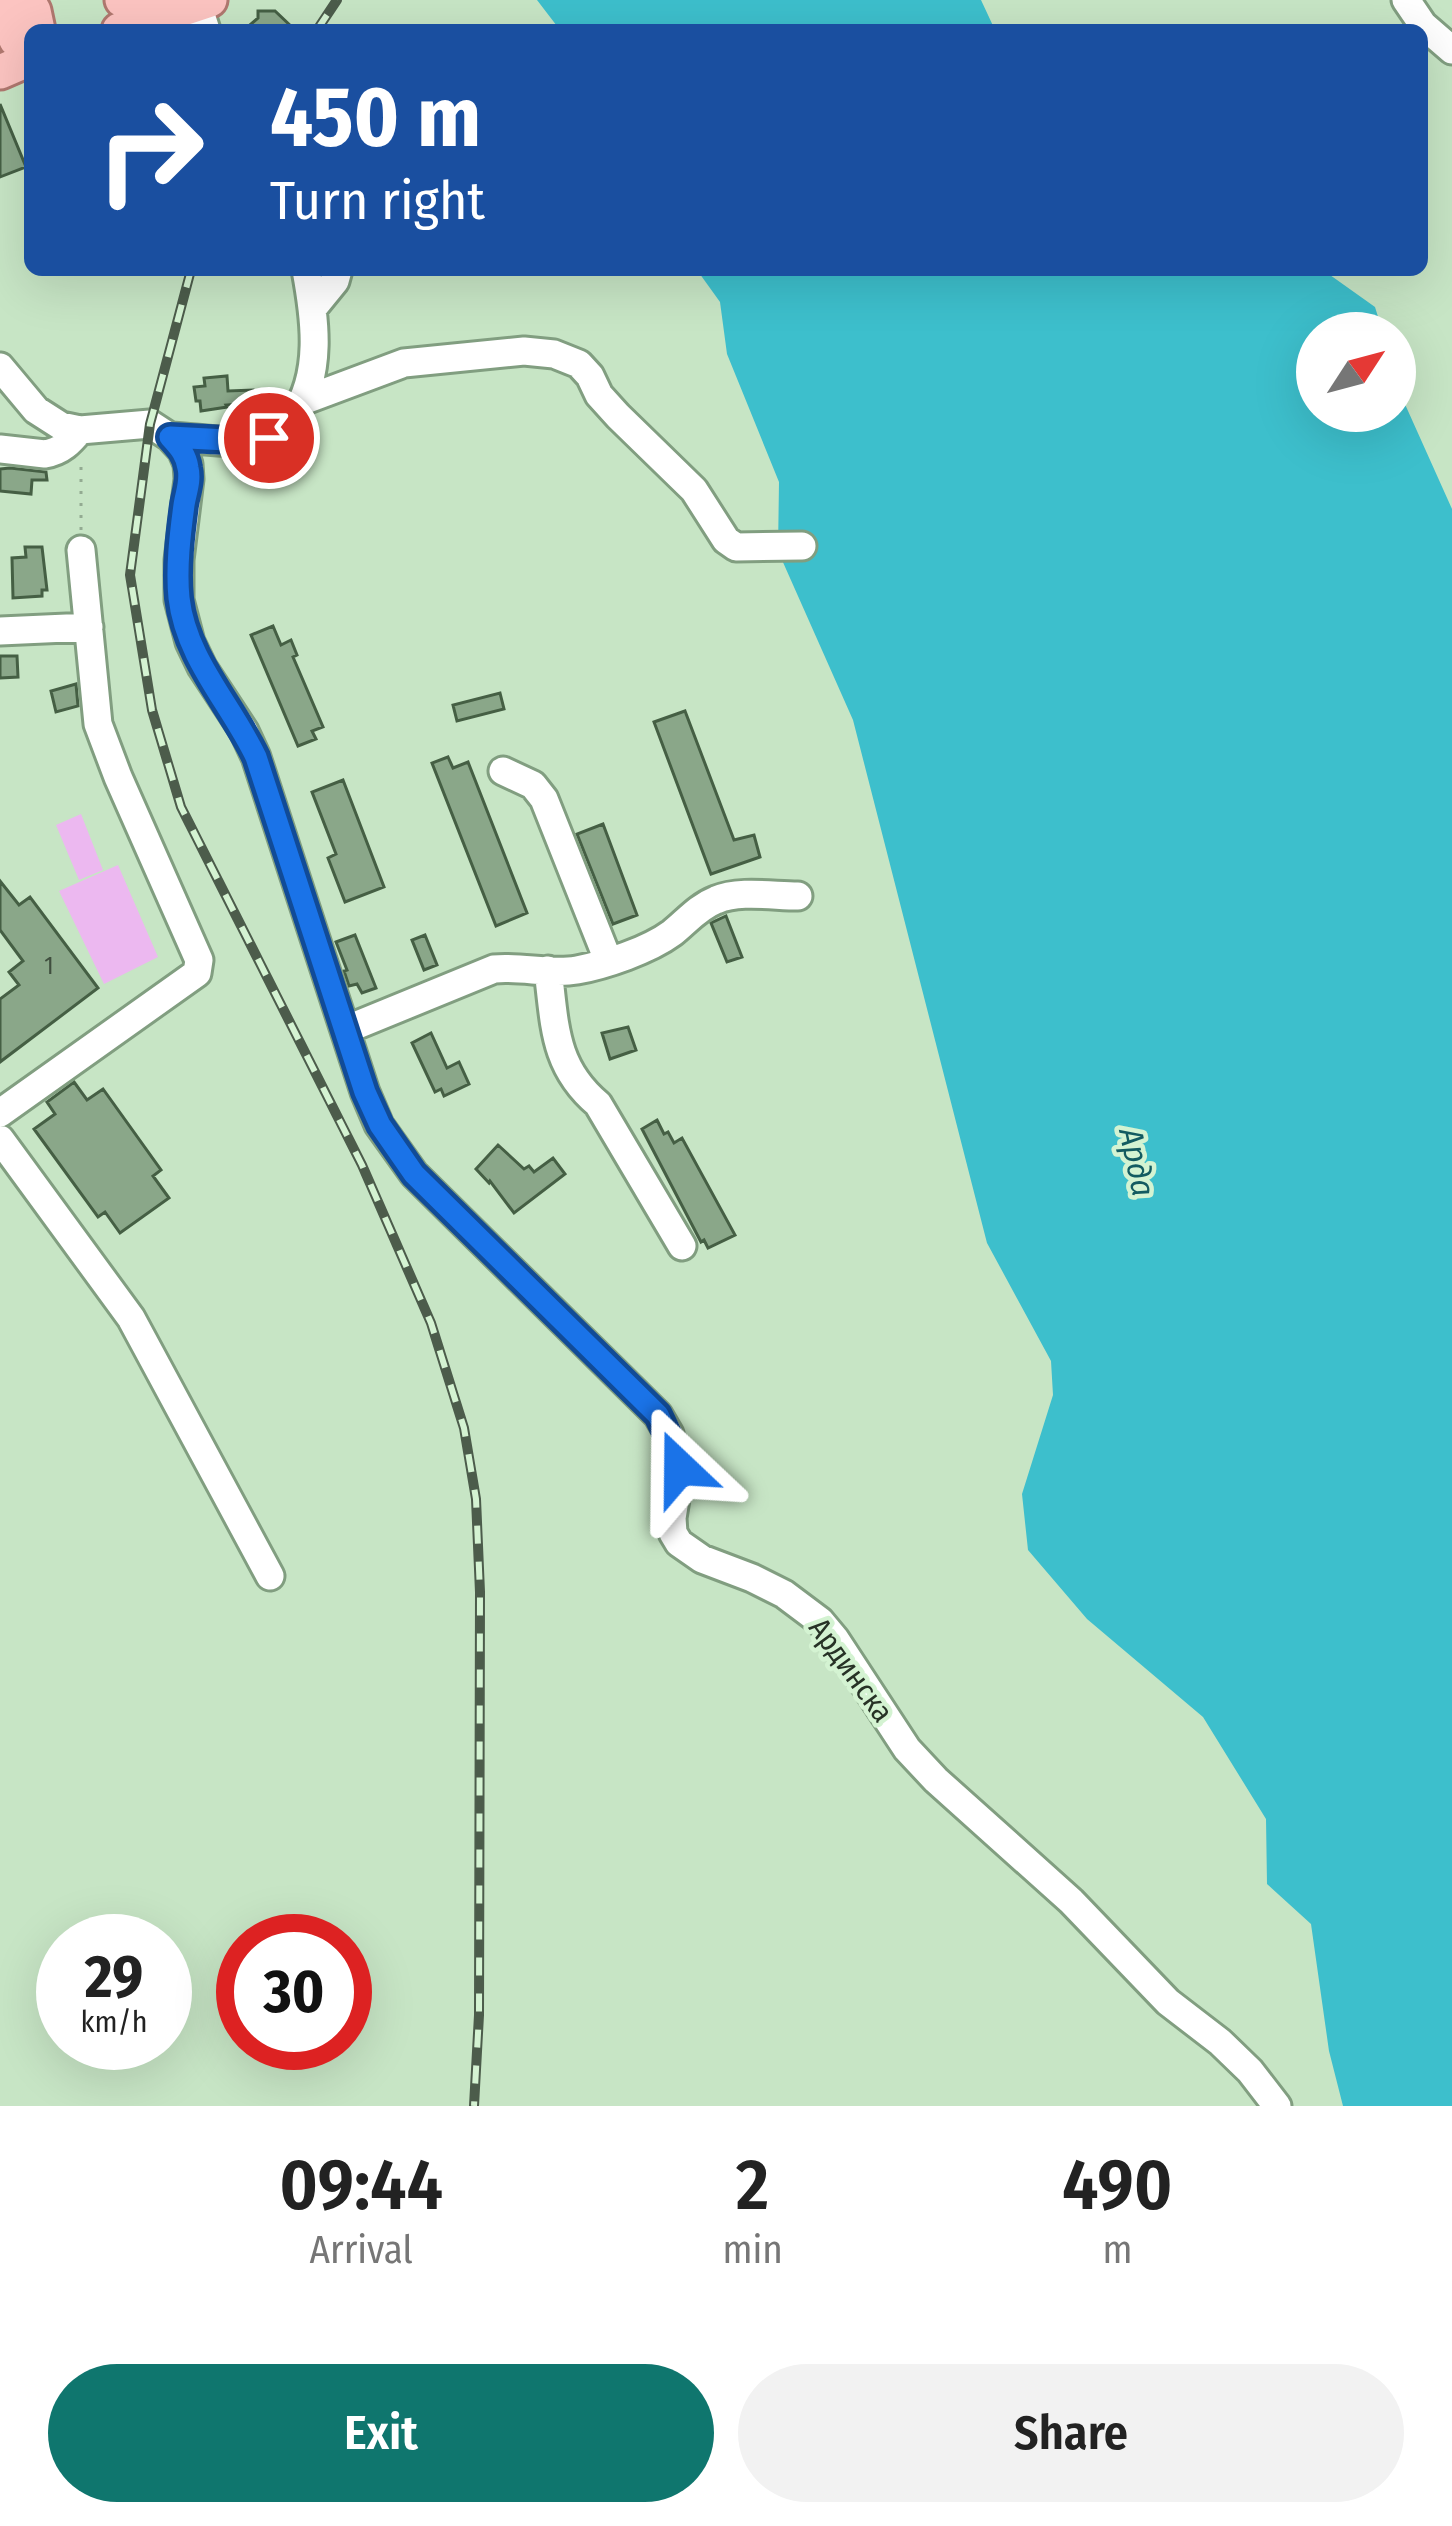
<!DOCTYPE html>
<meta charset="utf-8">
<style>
body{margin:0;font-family:"Fira Sans Condensed",sans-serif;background:#f2f2f2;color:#222;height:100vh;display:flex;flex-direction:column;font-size:45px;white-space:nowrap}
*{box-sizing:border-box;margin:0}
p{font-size:39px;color:#767676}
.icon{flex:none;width:66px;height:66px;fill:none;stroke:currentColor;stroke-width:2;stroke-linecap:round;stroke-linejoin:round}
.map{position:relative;height:2106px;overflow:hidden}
.sheet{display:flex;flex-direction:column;background:#fff;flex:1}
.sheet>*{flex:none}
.top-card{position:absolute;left:24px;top:24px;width:1404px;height:252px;border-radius:18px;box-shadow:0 12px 48px #0002;background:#1a4fa0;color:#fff;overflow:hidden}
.needle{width:78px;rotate:54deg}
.tools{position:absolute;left:1296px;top:312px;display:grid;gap:24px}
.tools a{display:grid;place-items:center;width:120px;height:120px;border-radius:50%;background:#fff;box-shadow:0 12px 48px #0002;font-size:60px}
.speed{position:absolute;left:36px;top:1914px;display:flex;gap:24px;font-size:60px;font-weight:700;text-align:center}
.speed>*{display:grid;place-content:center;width:156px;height:156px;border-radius:50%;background:#fff;box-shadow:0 12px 48px #0002;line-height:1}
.speed small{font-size:30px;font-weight:400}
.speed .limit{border:18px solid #d22;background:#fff;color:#111}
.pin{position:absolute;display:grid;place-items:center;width:102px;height:102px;color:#fff;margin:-51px;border:6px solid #fff;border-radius:50%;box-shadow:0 3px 12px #0007}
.me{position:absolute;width:132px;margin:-66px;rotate:337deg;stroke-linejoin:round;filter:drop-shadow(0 0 9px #0008)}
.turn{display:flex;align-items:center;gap:42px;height:252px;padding:0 48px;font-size:54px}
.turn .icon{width:156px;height:156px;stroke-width:2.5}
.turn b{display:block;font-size:84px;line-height:102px}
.eta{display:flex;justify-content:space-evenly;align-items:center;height:204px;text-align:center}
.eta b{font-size:72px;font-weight:600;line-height:84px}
.action{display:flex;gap:24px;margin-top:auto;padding:24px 48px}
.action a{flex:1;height:138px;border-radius:72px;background:#0f766e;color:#fff;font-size:48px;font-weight:600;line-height:138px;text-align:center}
.action a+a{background:#f2f2f2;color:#222}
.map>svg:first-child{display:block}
.green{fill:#ecb8f0}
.water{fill:#3dbfcc}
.building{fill:#8aa789;stroke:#455f44;stroke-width:3}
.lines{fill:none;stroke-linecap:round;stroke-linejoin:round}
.minor-casing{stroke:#819e80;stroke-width:33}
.major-casing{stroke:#b0786f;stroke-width:39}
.path{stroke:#93ab92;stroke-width:3;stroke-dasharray:3 9;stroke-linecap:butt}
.minor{stroke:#fff;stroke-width:27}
.major{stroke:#fcc4c1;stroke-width:33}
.rail-casing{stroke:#4c5c4b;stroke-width:10}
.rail{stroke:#d4f3d2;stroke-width:6;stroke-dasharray:18;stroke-linecap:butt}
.route-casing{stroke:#114b97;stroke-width:30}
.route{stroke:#1a73e8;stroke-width:21}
.labels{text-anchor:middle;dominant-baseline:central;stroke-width:9;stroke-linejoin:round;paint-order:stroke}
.number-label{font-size:24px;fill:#404f3f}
.street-label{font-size:30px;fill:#273226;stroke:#d4f3d2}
.water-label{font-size:33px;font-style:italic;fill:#135b61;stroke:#d4f3d2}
</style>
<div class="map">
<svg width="1452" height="2106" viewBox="0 0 1452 2106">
<rect width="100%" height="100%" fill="#c7e5c5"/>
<path class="green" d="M81,814L103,870L79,880L56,825Z
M118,865L158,957L104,984L59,891Z"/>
<path class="water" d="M537,0H981L995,30H560Z
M697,270H1323L1375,307L1383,333H1317V411H1395V372L1404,402L1452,509V2106H1343L1329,2051L1311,1924L1267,1884L1266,1819L1203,1717L1087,1619L1028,1550L1022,1494L1053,1395L1051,1361L987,1243L853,720L778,551L779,482L727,354L720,302Z"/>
<path class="building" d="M258,11H275L295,30H244L258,18Z
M0,104L26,167L0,177Z
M227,376L228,391L253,390L254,403L226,405L227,407L201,411L200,401H196L194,387L205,386L204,378Z
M10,468L46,472L47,480H32L31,494L0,491V469Z
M25,547H42L47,590H42V596L13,598L12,558L26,557Z
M273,626L281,645L291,640L297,655L293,657L323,727L312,731L316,739L298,746L251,635Z
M0,656H17L18,677L0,678Z
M76,684L78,706L56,712L51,691Z
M500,693L504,709L457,721L453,705Z
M685,711L734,840L754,835L760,857L711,874L654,722Z
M448,757L453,768L468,762L527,913L496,926L432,763Z
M343,780L384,887L345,902L328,858L336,854L312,792Z
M603,824L637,915L613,924L577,834Z
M0,881L19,905L30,897L98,988L0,1062V999L19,985L9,972L23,961L0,930Z
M726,916L742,957L727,962L711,923Z
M355,935L376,988L362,993L357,984L349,986L344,971L347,970L336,942Z
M425,935L437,965L424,970L412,940Z
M628,1027L636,1050L610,1059L602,1033Z
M431,1033L447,1068L459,1062L469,1084L444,1096L441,1089L435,1092L412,1043Z
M74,1082L87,1100L103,1089L161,1170L153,1176L169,1198L120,1233L105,1212L98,1217L34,1129L55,1114L47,1102Z
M657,1120L664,1134L668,1132L674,1143L682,1138L735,1235L708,1248L704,1240L701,1242L642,1129Z
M498,1145L524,1169L529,1166L534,1172L553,1158L565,1174L514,1213L490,1181L489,1183L476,1169Z"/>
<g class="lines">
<g class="minor-casing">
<path id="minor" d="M1406,0L1423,25L1452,50
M198,5L206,30
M313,308L335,281L338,270
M0,367L36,410L61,426L80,430L150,424L170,437L182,450L188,464L189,479L179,560V600L190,642L202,667L244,731L256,757L365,1092L379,1125L414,1174L658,1415L669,1434L680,1468L672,1518L673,1533L679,1543L702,1559L752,1578L784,1594L820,1621L835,1639L907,1749L936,1780L1071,1901L1168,2002L1220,2042L1250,2071L1277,2106
M305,400L404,363L524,351L554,354L579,364L590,376L599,395L618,416L694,490L726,540L736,547L802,546
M170,437C199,438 235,446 264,439C277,436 286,427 293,417C323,375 315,318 306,270
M0,449L45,454C62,451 70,442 80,430
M0,631L89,627
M503,771L533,785L544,799L608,960
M548,970C555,1024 553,1066 598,1104L682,1246
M345,1030L494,969C522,966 550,975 577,970C605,965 649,950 672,933C686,922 698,907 716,900C739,890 773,896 798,896
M0,1113L197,973L199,960L118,777L98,724L81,550
M0,1139L131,1318L270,1576"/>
</g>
<g class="major-casing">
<path id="major" d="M28,0L34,11L38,30
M122,0L177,12
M0,7L16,40L30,53
M119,30L210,0
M0,72L30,59"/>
</g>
<path class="path" d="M81,530V466"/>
<use href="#minor" class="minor"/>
<use href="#major" class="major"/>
<g class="rail-casing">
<path id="rail" d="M317,30L337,0
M191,270L150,424L130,575L152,710L181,807L362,1165L431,1323L464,1428L476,1499L480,1592L479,2015L474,2106"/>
</g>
<use href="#rail" class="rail"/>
</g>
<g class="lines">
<g class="route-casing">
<path id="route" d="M269,438L245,441L170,437C179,447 186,454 188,468C191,481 186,492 184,505C180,535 176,568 179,598C186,659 231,704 256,757L365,1092L380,1125L414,1174L658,1415L676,1453L680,1468"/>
</g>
<use href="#route" class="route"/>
</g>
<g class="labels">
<g class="number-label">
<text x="49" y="966">1</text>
</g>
<g class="street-label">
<text transform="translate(851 1670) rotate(54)">Ардинска</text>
</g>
<g class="water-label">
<text transform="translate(1137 1162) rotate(78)">Арда</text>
</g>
</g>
</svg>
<div class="tools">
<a><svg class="needle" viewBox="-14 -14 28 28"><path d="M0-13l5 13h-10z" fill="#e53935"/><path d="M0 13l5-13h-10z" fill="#767676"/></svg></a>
</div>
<div class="speed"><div>29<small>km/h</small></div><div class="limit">30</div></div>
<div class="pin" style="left:269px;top:438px;background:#d93025"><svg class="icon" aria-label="arrive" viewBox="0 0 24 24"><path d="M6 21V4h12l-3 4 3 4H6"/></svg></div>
<svg class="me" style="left:680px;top:1468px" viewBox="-20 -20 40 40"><path d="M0-17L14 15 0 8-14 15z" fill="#1a73e8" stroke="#fff" stroke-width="4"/></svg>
<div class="top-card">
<div class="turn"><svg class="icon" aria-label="right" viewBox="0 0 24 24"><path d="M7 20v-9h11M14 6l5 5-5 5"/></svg><div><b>450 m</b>Turn right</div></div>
</div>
</div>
<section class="sheet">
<div class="eta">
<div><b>09:44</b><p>Arrival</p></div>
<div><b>2</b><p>min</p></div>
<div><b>490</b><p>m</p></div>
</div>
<div class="action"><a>Exit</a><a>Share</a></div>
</section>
